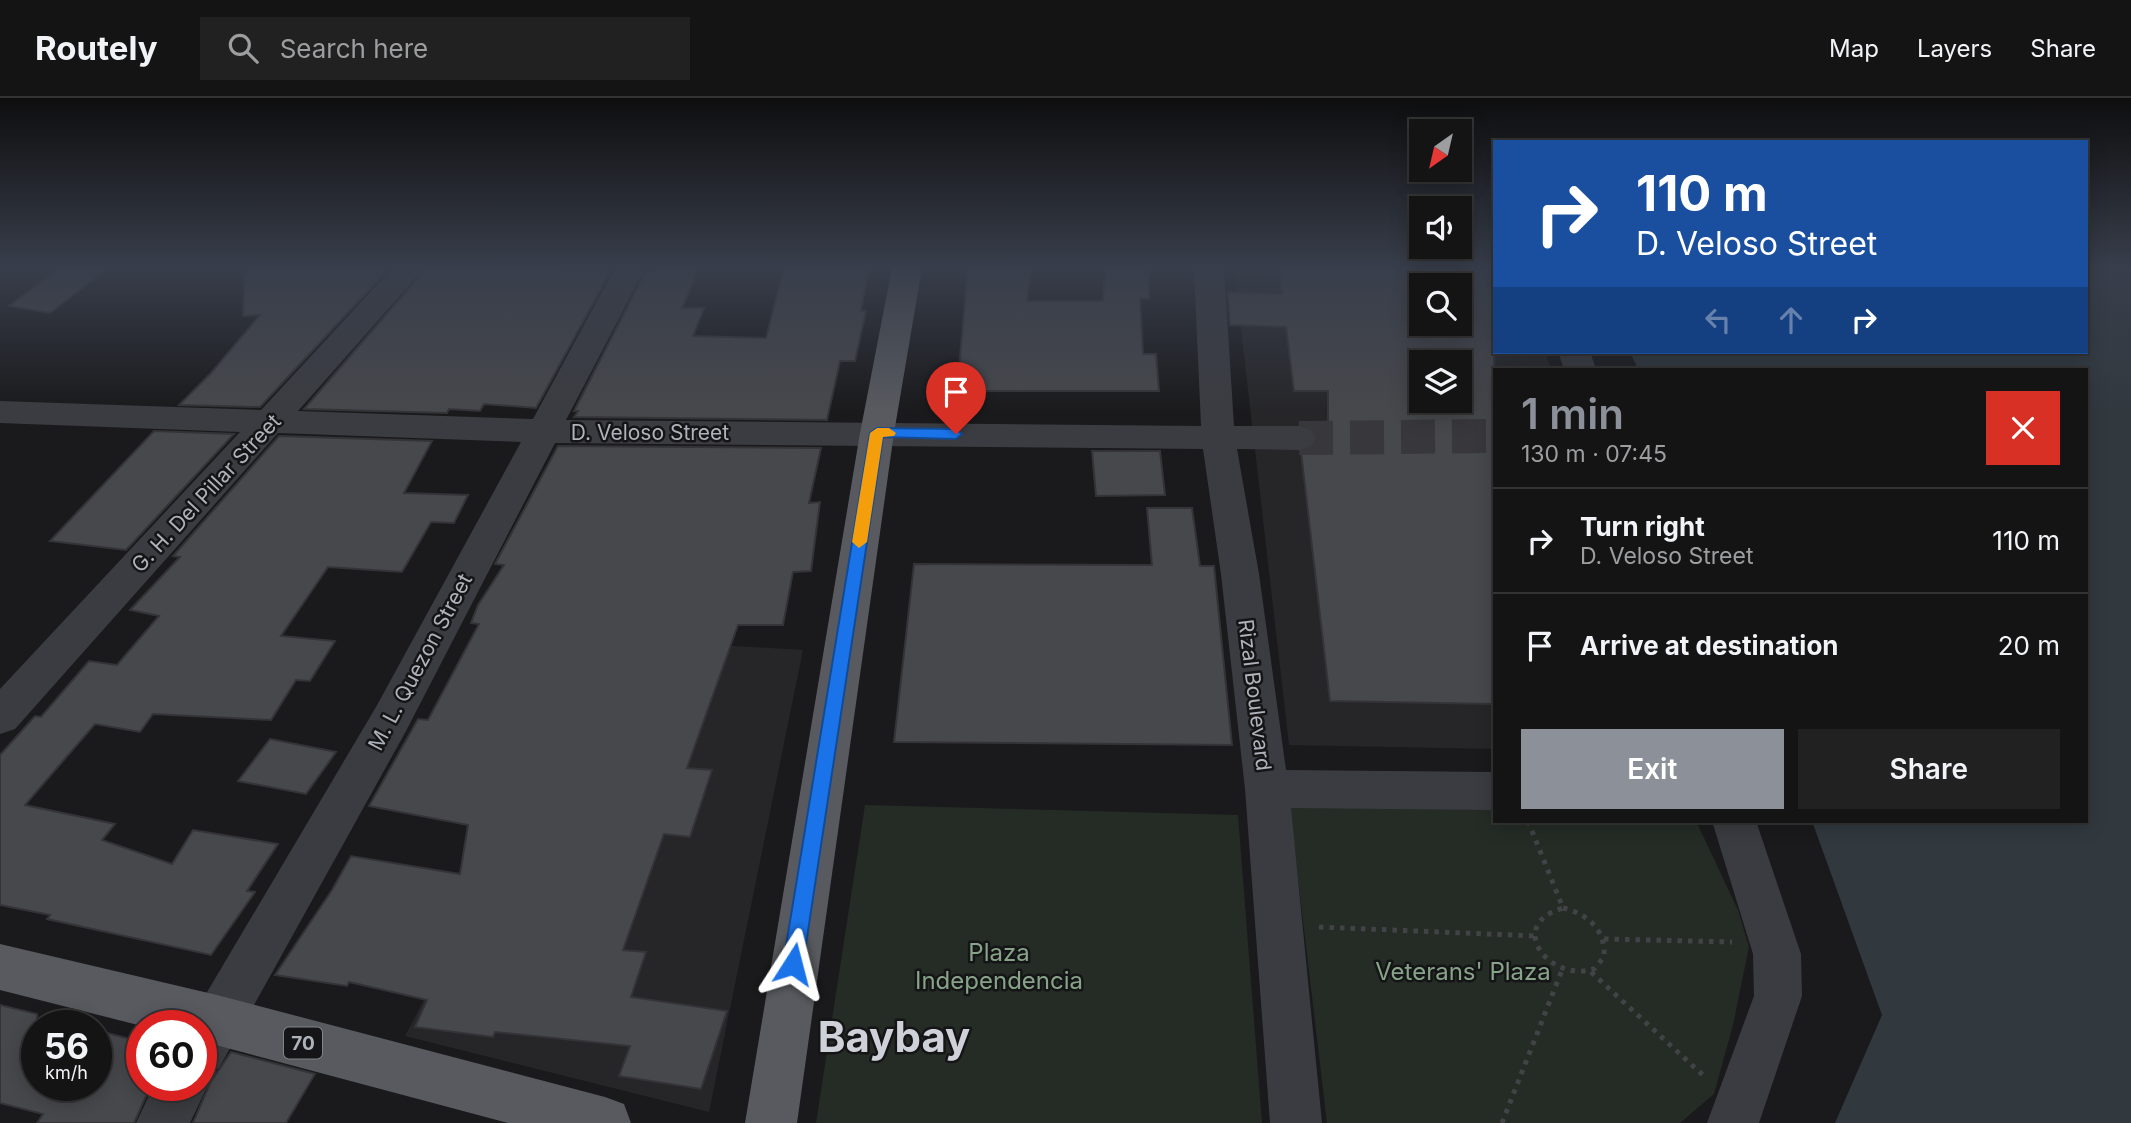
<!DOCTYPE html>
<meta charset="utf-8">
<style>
body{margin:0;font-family:Inter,sans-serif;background:#212122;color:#f1f3f6;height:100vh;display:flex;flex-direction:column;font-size:26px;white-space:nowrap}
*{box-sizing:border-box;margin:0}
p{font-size:23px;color:#9d9ea0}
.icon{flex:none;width:38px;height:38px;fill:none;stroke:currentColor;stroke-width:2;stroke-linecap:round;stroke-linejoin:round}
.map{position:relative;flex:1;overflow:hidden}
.side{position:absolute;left:1493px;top:270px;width:595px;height:455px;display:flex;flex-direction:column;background:#141415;border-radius:0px;box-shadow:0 4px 18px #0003,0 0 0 2px #333334}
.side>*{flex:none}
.banner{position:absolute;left:1493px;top:42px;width:595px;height:214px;border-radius:0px;box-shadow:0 4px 18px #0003,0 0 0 2px #333334;background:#1a4fa0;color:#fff;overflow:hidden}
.needle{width:46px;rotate:214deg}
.fabs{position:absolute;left:1409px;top:21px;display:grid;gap:14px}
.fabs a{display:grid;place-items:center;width:63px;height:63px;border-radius:0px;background:#141415;box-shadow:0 4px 18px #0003,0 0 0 2px #333334;font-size:35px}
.speed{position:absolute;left:21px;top:912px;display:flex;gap:14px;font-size:35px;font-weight:700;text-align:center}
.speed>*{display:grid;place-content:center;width:91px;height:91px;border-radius:50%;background:#141415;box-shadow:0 4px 18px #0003,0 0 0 2px #333334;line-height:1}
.speed small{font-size:18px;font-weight:400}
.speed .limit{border:10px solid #d22;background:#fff;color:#111}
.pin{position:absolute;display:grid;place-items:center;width:60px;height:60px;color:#fff;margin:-72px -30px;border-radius:50% 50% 50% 0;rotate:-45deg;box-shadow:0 0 7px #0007}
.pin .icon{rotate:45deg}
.me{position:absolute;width:77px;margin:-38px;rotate:9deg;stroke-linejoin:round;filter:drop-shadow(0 0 5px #0008)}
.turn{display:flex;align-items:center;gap:24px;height:147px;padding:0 28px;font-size:32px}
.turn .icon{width:91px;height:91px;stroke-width:2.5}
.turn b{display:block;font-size:49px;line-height:60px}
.lanes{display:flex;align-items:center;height:66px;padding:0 28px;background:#0003;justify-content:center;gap:35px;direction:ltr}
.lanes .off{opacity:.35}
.round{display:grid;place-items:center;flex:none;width:74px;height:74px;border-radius:0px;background:#212122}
.overview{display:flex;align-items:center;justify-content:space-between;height:119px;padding:0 28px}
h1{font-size:42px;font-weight:600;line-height:52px;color:#8c9099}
.primary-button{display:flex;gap:14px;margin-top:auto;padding:14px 28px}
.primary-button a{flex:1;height:80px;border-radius:0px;background:#8c9099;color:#fff;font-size:28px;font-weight:600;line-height:80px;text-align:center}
.primary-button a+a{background:#212122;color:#f1f3f6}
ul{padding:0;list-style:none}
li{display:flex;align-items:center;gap:21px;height:105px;padding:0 28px;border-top:2px solid #333334}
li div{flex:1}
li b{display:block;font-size:26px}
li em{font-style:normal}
header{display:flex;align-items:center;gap:42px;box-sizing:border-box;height:98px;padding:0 35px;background:#141415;border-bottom:2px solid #333334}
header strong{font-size:33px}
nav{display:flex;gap:38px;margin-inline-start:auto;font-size:24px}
.search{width:490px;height:63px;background:#212122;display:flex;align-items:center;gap:18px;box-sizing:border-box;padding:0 24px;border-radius:0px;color:#9d9ea0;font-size:26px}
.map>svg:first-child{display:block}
.built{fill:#262629;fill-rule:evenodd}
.green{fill:#242c25}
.water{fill:#31393f}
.building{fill:#47484c;stroke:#343438;stroke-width:2;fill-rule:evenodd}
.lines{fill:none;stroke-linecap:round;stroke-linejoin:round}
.minor-tunnel{stroke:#38383c;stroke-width:34;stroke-dasharray:34 17;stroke-linecap:butt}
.path{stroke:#424347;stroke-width:5;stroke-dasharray:4.5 6;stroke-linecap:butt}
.minor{fill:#3b3c41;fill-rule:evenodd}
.major{fill:#585a5f;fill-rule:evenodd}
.route{fill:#1a73e8;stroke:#114b97;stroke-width:2}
.slow{fill:#f59e0b}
.labels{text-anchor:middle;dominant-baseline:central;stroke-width:5;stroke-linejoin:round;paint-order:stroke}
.shield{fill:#151517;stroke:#808389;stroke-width:2}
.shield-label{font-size:19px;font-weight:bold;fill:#aeb2ba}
.street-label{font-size:21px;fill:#aeb2ba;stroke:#151517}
.near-park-label{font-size:24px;fill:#87a388;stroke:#151517}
.near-town-label{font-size:42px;font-weight:bold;fill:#ced1d7;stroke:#151517}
</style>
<header>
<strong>Routely</strong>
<div class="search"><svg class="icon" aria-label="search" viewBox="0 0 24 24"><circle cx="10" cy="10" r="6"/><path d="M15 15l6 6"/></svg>Search here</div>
<nav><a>Map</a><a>Layers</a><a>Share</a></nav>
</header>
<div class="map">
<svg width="2131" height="1025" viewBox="0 0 2131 1025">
<rect width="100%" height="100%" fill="#1a1a1c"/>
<path class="built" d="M1234,170H1494V254H1545L1551,271H1494V651L1289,647ZM1421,187H1460V226H1421ZM1421,264H1460V303H1421Z
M597,540L803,552L709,1014L405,938L450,852Z"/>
<path class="green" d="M1289,705L1494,709V723H1696L1738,812L1749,849L1733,927L1714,996L1680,1025H1327Z
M865,707L1238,717L1262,1025H816Z"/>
<path class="water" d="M2086,170H2131V1025H1835L1882,917L1812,723H2086V271H1638L1630,254H2086Z"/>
<path class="building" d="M60,170H108L50,215L9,208Z
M245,170H389L260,309L179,307L211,275L260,217L243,218Z
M427,170L611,172L536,310L484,306L480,313L449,311L447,315L304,311Z
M659,170H699L682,210H704L693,238L766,240L784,170H869L861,213H866L855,263H840L827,322L574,319L578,313H574L646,173L657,174Z
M968,170H1031L1027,203H1103L1105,170H1149V201L1140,200L1143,256H1156L1159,293H957Z
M1279,170H1494V606L1330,603L1301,354L1312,350L1316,344H1328V293H1294L1286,229L1230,227L1228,194L1282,196ZM1421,187H1460V226H1421ZM1421,264H1460V303H1421Z
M154,333L234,336L126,452L50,443Z
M279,338L432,343L404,395L468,397L454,425L431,424L402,474L328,469L281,538L335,543L310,583L296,582L271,622L153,616L140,634L95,626L25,707L115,726L102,742L172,766L193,732L278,746L247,793L255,794L211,857L47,821L50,817L0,807V657L35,618L41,619L89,563L117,567L159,518L130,512L180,459L173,458Z
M558,348L821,350L809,405L820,404L811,473L793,474L783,527H738L687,670L712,672L690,739L664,736L623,852L646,854L631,899L727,913L701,991L619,978L630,948L495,934L493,939L415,929L427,902L349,884L347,888L275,877L332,792L351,758L460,776L468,727L369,708L418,621L428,622L479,526L471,525L478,507L504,467L495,466Z
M1092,353H1160L1165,397L1096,398Z
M1147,410H1192L1200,468H1214L1232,647L894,644L914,466L1152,467Z
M270,641L336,654L306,696L238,683Z
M0,907L37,916V987H96V932L142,944V987H151L134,1025H37L43,1016L0,1005Z
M231,954L315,976L286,1025H193L210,985Z"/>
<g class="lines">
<path class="minor-tunnel" d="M1299,340L1494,338"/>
<path class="path" d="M1528,723L1563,810
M1563,810C1588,816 1606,832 1604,859L1594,871C1550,885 1504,827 1563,810Z
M1319,829L1535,838
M1604,841L1732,844
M1591,874L1706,980
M1502,1025L1562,872"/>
<path class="minor" d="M393,170H424L298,313L533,321L615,170H645L566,322L1201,328L1194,170H1224L1234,328H1299L1311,332L1316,340L1311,348L1299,352L1237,351L1259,476L1286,672L1494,674V712L1291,710L1322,1025H1270L1245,691L1221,476L1203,351L555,345L406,633L219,970L203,976L208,987L190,1025H136L154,987H201V928H187L376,609L521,344L278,335L15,631L0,636V591L240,334L0,325V303L261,312Z
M1558,254H1590L1596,271H1564Z
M1712,723H1756L1801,856L1802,898L1759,1025H1707L1754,898L1753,856Z"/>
<path class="major" d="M892,170H922L894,335L797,1025H745L860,335Z
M0,846L217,897L605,999L624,1006L631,1025H508L201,943V928H142L0,892Z"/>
</g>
<linearGradient id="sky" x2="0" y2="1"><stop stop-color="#0e0e0f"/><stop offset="0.54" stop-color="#383e4b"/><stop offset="1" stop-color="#383e4b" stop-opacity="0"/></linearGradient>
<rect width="2131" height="314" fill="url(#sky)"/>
<path class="route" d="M877,330L956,331L962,336L956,341L883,339L803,866L800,872L793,875L786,872L783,866L870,335Z"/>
<path class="slow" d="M889,330L896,335L894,338L883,339L867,444L859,450L852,444L870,335L877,330Z"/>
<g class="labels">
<rect class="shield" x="284" y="929.5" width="38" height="31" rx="5"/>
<g class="shield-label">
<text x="303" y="945">70</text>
</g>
<g class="street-label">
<text x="650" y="334">D. Veloso Street</text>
<text transform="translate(206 395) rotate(-47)">G. H. Del Pillar Street</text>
<text transform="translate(420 564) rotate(-62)">M. L. Quezon Street</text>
<text transform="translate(1255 597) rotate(83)">Rizal Boulevard</text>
</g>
<g class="near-park-label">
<text x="999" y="854">Plaza<tspan x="999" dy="28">Independencia</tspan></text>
<text x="1463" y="873">Veterans' Plaza</text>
</g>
<g class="near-town-label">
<text x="894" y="938">Baybay</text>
</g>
</g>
</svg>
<div class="fabs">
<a><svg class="needle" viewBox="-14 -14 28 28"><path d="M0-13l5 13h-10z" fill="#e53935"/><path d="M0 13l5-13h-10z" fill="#9d9ea0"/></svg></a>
<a><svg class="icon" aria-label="sound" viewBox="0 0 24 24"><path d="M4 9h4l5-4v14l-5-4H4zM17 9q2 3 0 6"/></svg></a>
<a><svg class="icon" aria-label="search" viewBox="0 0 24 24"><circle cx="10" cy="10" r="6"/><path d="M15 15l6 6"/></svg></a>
<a><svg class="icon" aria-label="layers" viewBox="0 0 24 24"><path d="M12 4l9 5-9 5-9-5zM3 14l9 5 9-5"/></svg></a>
</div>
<div class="speed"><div>56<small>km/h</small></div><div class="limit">60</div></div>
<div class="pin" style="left:956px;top:336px;background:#d93025"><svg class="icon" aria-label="arrive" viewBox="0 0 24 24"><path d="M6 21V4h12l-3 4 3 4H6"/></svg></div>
<svg class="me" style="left:793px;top:866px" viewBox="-20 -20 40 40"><path d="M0-17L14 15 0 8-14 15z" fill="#1a73e8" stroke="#fff" stroke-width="4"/></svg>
<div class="banner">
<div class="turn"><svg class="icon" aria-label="right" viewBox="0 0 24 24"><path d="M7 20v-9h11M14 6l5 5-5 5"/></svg><div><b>110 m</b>D. Veloso Street</div></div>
<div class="lanes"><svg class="icon off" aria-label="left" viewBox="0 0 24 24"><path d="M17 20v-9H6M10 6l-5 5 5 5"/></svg><svg class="icon off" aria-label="ahead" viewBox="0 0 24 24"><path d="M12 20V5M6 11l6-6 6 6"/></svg><svg class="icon" aria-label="right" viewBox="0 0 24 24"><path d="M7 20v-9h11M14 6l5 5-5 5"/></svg></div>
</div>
<section class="side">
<div class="overview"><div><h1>1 min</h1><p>130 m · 07:45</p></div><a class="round" style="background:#d93025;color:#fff"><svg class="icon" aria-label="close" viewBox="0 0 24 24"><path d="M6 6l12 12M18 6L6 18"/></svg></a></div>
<ul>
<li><svg class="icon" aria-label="right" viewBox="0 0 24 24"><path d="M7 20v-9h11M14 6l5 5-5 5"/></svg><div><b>Turn right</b><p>D. Veloso Street</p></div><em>110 m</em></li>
<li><svg class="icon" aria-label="arrive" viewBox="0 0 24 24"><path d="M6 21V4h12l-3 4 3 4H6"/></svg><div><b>Arrive at destination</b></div><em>20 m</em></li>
</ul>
<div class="primary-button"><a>Exit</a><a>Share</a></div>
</section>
</div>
